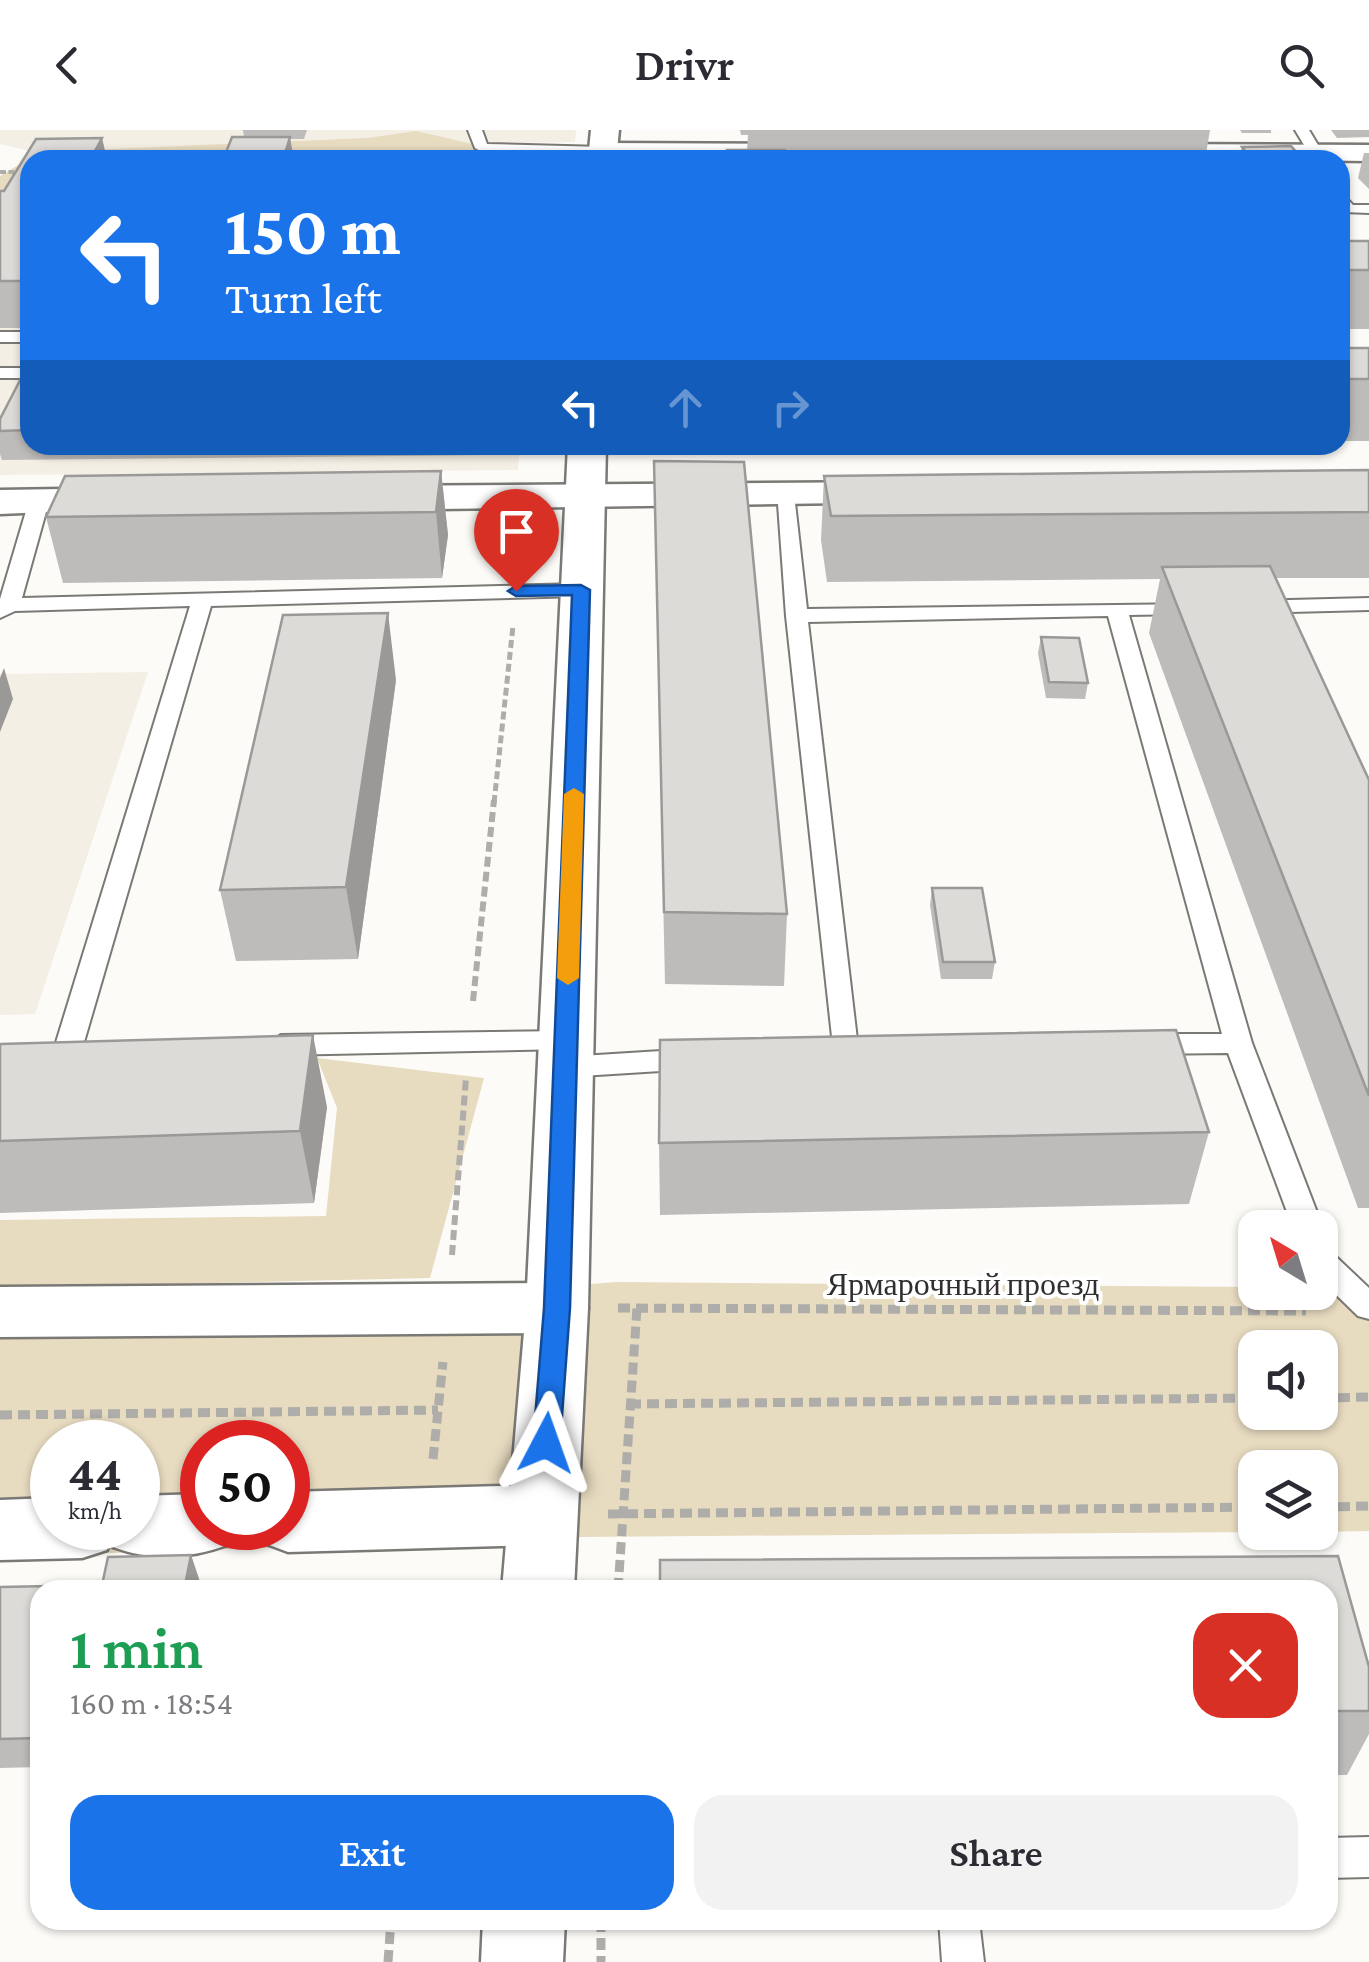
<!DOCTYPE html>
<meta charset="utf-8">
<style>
body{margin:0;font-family:"Crimson Pro",serif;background:#f2f2f3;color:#2b2b33;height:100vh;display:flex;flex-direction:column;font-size:38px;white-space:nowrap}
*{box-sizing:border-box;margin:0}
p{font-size:32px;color:#7c7c81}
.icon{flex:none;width:55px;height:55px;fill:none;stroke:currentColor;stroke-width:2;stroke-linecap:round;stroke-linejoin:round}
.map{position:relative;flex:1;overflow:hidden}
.panel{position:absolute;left:30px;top:1450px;width:1308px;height:350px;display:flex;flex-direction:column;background:#fff;border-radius:30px;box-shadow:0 2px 8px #0004}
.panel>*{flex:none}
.top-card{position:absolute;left:20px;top:20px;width:1330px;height:305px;border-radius:30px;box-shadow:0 2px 8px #0004;background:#1a73e8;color:#fff;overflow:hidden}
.needle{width:65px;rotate:322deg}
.controls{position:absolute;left:1238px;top:1080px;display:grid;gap:20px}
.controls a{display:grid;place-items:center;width:100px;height:100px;border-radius:20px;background:#fff;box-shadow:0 2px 8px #0004;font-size:50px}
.speed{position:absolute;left:30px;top:1290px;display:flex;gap:20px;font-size:50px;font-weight:700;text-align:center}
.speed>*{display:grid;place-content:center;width:130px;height:130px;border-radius:50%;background:#fff;box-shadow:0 2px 8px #0004;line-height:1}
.speed small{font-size:25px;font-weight:400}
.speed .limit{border:15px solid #d22;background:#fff;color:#111}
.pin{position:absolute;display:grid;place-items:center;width:85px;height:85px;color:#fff;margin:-102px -42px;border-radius:50% 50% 50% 0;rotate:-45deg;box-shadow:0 0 10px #0007}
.pin .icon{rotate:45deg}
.me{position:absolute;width:110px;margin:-55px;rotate:4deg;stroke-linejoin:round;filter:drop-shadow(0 0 8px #0008)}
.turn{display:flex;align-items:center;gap:35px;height:210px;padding:0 40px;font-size:45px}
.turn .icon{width:130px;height:130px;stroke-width:2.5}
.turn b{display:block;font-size:70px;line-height:85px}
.lanes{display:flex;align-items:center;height:95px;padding:0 40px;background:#0003;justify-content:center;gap:50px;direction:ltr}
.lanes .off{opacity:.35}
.round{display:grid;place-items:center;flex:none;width:105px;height:105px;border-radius:30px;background:#f2f2f3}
.summary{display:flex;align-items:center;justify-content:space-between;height:170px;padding:0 40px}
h1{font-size:60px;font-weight:600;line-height:75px;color:#1e9e55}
.button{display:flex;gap:20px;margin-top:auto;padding:20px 40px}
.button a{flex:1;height:115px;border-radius:30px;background:#1a73e8;color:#fff;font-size:40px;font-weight:600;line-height:115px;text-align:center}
.button a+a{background:#f2f2f3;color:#2b2b33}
header{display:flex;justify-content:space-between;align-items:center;height:130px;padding:0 40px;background:#fff;font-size:45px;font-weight:600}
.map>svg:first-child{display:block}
.built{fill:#f4efe4}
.green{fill:#e7dbc0;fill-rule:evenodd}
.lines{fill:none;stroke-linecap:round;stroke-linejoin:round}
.service-casing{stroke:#7a7975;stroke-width:4}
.minor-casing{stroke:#7a7975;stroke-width:5}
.secondary-casing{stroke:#7a7975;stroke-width:5}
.path-far3{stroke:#aeadaa;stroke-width:4;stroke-dasharray:6 2.5;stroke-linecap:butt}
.path-far2{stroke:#aeadaa;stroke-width:5;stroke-dasharray:8 4;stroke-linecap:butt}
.path-far1{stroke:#aeadaa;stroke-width:6;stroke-dasharray:10 5;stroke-linecap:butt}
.path{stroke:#aeadaa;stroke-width:9;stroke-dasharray:12 6;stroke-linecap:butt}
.service{fill:#fff;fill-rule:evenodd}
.minor{fill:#fff;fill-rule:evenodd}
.secondary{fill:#fff;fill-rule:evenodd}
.wall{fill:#bebcba}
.shaded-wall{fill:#9b9997}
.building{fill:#dddbd8;stroke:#9b9997;stroke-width:2.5}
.route{fill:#1a73e8;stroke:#114b97;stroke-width:2.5}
.slow{fill:#f59e0b}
.labels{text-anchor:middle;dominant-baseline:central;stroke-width:8;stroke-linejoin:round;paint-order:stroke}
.street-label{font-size:32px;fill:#302f2e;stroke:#fff}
</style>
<header><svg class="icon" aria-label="back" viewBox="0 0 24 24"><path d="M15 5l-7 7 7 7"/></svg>Drivr<svg class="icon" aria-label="search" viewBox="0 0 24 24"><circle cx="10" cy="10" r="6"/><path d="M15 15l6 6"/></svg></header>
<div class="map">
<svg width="1369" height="1832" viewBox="0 0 1369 1832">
<rect width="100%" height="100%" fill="#fcfbf7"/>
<path class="built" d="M0,0H576L575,12L25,20L0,14Z
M30,46V315H520L518,340L0,345V60Z
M148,542L35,884L0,885V544Z"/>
<path class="green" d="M416,1L515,24L519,30H30L0,91V46L40,22L368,8Z
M317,928L484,948L430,1148L0,1158V1090L326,1086L337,978Z
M617,1152L1255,1157V1162L1369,1158V1401L1320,1402V1338H1255V1402L576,1407L0,1427V1169L438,1165ZM1255,1218H1320V1282H1255ZM52,1312H138V1398H52ZM202,1312H288V1398H202Z"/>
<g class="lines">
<g class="service-casing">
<path id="service" d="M468,0H482L487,14L603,17L610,21L603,25L482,22L475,18Z
M1295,0H1309L1327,30H1313Z
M1340,61L1353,75H1369V83L1343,82Z
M0,202H30V212H0Z
M0,238H30V248H0Z
M777,360L794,364L807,479L1195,474L1198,478L1188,484L1129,485L1252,913L1323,1098L1320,1104V1098H1293L1228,923L1146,924L1132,914L1146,904H1222L1108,486L808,492L858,918L844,928L834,925L786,486Z
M39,365L49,371L22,468L581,454L591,460L581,466L211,476L82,919L68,929L54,919L190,476L15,481L0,488V469L29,371Z
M1369,468V480L1251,483L1241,477L1251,471Z
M566,901L580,910L566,919L281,925L267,915L281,905Z
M693,919L707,929L693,939L565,947L551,937L565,927Z
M1320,1118L1331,1122L1369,1158V1189L1358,1186L1320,1149Z
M1369,1707V1747L1328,1748V1708Z
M939,1790H979L984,1832H942Z"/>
</g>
<g class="minor-casing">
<path id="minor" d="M603,13L800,14L814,22L802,30L593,27L589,21Z
M1131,14L1369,15V31L1121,28L1117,22Z
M896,352L910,356L915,364L910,372L367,380L353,376L348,368L353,360L367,356Z
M126,358L140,362L145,370L140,378L0,384V360Z
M557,1153L579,1160L588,1178L579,1196L557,1203L0,1207V1157Z
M541,1355L565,1364L576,1385L565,1406L541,1415L288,1422L264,1413L256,1398H288V1362Z
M202,1364V1398H235L227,1415C190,1429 150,1431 113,1417L110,1411L107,1420L82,1428L0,1430V1370L52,1368V1398H138V1366Z"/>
</g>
<g class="secondary-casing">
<path id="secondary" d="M591,0H619L616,30H588Z
M568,315H606L588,1178L574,1460H502L526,1178Z
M483,1790H565L563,1832H481Z"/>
</g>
<path class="path-far3" d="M0,42H30"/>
<path class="path-far2" d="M494,673L513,496"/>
<path class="path-far1" d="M473,871L494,670
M452,1125L466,948"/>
<path class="path" d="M618,1178L1306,1181
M1320,1268L1369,1267
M629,1274L1255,1268
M0,1285L438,1280
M433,1329L443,1232
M1320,1377L1369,1376
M608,1384L1255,1377
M618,1460L637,1178
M601,1790V1832
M388,1832L391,1790"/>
<use href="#service" class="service"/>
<use href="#minor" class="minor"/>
<use href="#secondary" class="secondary"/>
</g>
<path class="wall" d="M243,0H307L304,9H291L244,7Z
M740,0H1210L1205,30H727L747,20L748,5H741Z
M1240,0H1271V3H1242Z
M1331,0H1369V7L1337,8Z
M102,8L107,30H30V198H0V61H4L36,9Z
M1242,17L1299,25L1316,30H1239Z
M1364,23H1369V59L1358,48Z
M1340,111H1369V199H1340Z
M1340,218H1369V311H1340Z
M30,231V315H487V325L2,330L0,324V289Z
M1369,340V448H1275L1369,650V1078H1358L1149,503L1160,449L827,452L821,410L824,346Z
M441,341L448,405L442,448L63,453L46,387Z
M655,396L787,784L784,856L665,854Z
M1041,507L1088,553L1085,569L1046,568L1038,523Z
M396,550L358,829L236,831L220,760Z
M932,758L995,832L992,849H941L930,775Z
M0,914L327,977L314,1073L0,1083Z
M1209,1002L1189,1074L660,1085L659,1013Z
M191,1425L201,1455L200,1460H40V1637L0,1638V1457L102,1455Z
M1328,1460L1369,1537V1604L1347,1645H1328Z"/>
<path class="shaded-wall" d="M290,7L294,30H283Z
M102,8L107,30H90Z
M30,142V169L26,151Z
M441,341L448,405L442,448L436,382Z
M388,483L396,550L358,829L346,757Z
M4,538L13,569L0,602V548Z
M313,905L327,977L314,1073L300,1001Z
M191,1425L201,1455L200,1460H184Z"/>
<path class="building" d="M232,7H290L283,30H223Z
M102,8L90,30H30V142L26,151H0V61H4L36,9Z
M1291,16L1299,25H1312L1316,30H1252L1242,17Z
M727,20H785L787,30H728Z
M518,28H546V30H518Z
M1340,111H1369V140H1340Z
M1340,218H1369V249H1340Z
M30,231V300L0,301V289Z
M654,331L744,332L787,784L664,782Z
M1369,340V382L831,386L824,346Z
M441,341L436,382L46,387L65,346Z
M1270,436L1369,650V966L1162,437Z
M388,483L346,757L220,760L283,485Z
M1041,507L1079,508L1088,553L1049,552Z
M932,758H982L995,832H943Z
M1176,900L1209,1002L659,1013L660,910Z
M313,905L300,1001L0,1011V914Z
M191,1425L184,1460H40V1608L0,1609V1457L102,1455L108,1427Z
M1338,1426L1369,1537V1581H1328V1460H660V1430Z"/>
<path class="route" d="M581,455L590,460L570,1178L560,1313L556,1321H537L533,1313L544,1178L572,465L516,466L508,461L516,456Z"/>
<path class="slow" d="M574,658L584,664L579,848L568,855L557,848L564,664Z"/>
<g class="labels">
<g class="street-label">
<text x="963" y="1154">Ярмарочный проезд</text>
</g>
</g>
</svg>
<div class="controls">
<a><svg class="needle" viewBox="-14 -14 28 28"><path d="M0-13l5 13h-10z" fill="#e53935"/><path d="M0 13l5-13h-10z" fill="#7c7c81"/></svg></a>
<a><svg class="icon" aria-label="sound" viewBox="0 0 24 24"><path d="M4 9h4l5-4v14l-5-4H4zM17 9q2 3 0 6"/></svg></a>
<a><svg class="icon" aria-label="layers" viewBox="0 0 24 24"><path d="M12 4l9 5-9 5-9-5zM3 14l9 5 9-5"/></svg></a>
</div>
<div class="speed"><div>44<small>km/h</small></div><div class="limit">50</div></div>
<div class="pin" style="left:516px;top:461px;background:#d93025"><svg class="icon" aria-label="arrive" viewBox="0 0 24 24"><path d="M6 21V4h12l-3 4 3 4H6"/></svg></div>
<svg class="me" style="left:546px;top:1313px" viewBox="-20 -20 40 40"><path d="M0-17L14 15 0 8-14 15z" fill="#1a73e8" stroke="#fff" stroke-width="4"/></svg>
<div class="top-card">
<div class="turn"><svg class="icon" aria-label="left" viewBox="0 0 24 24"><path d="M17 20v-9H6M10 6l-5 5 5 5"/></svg><div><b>150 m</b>Turn left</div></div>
<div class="lanes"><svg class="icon" aria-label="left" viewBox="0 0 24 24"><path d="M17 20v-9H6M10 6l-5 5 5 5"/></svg><svg class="icon off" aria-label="ahead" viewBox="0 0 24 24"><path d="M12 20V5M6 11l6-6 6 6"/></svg><svg class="icon off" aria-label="right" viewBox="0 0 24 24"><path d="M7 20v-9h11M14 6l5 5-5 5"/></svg></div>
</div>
<section class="panel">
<div class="summary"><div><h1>1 min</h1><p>160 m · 18:54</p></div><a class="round" style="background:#d93025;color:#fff"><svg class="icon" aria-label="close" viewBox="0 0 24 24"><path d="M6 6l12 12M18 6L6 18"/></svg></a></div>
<div class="button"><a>Exit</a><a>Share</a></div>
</section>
</div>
